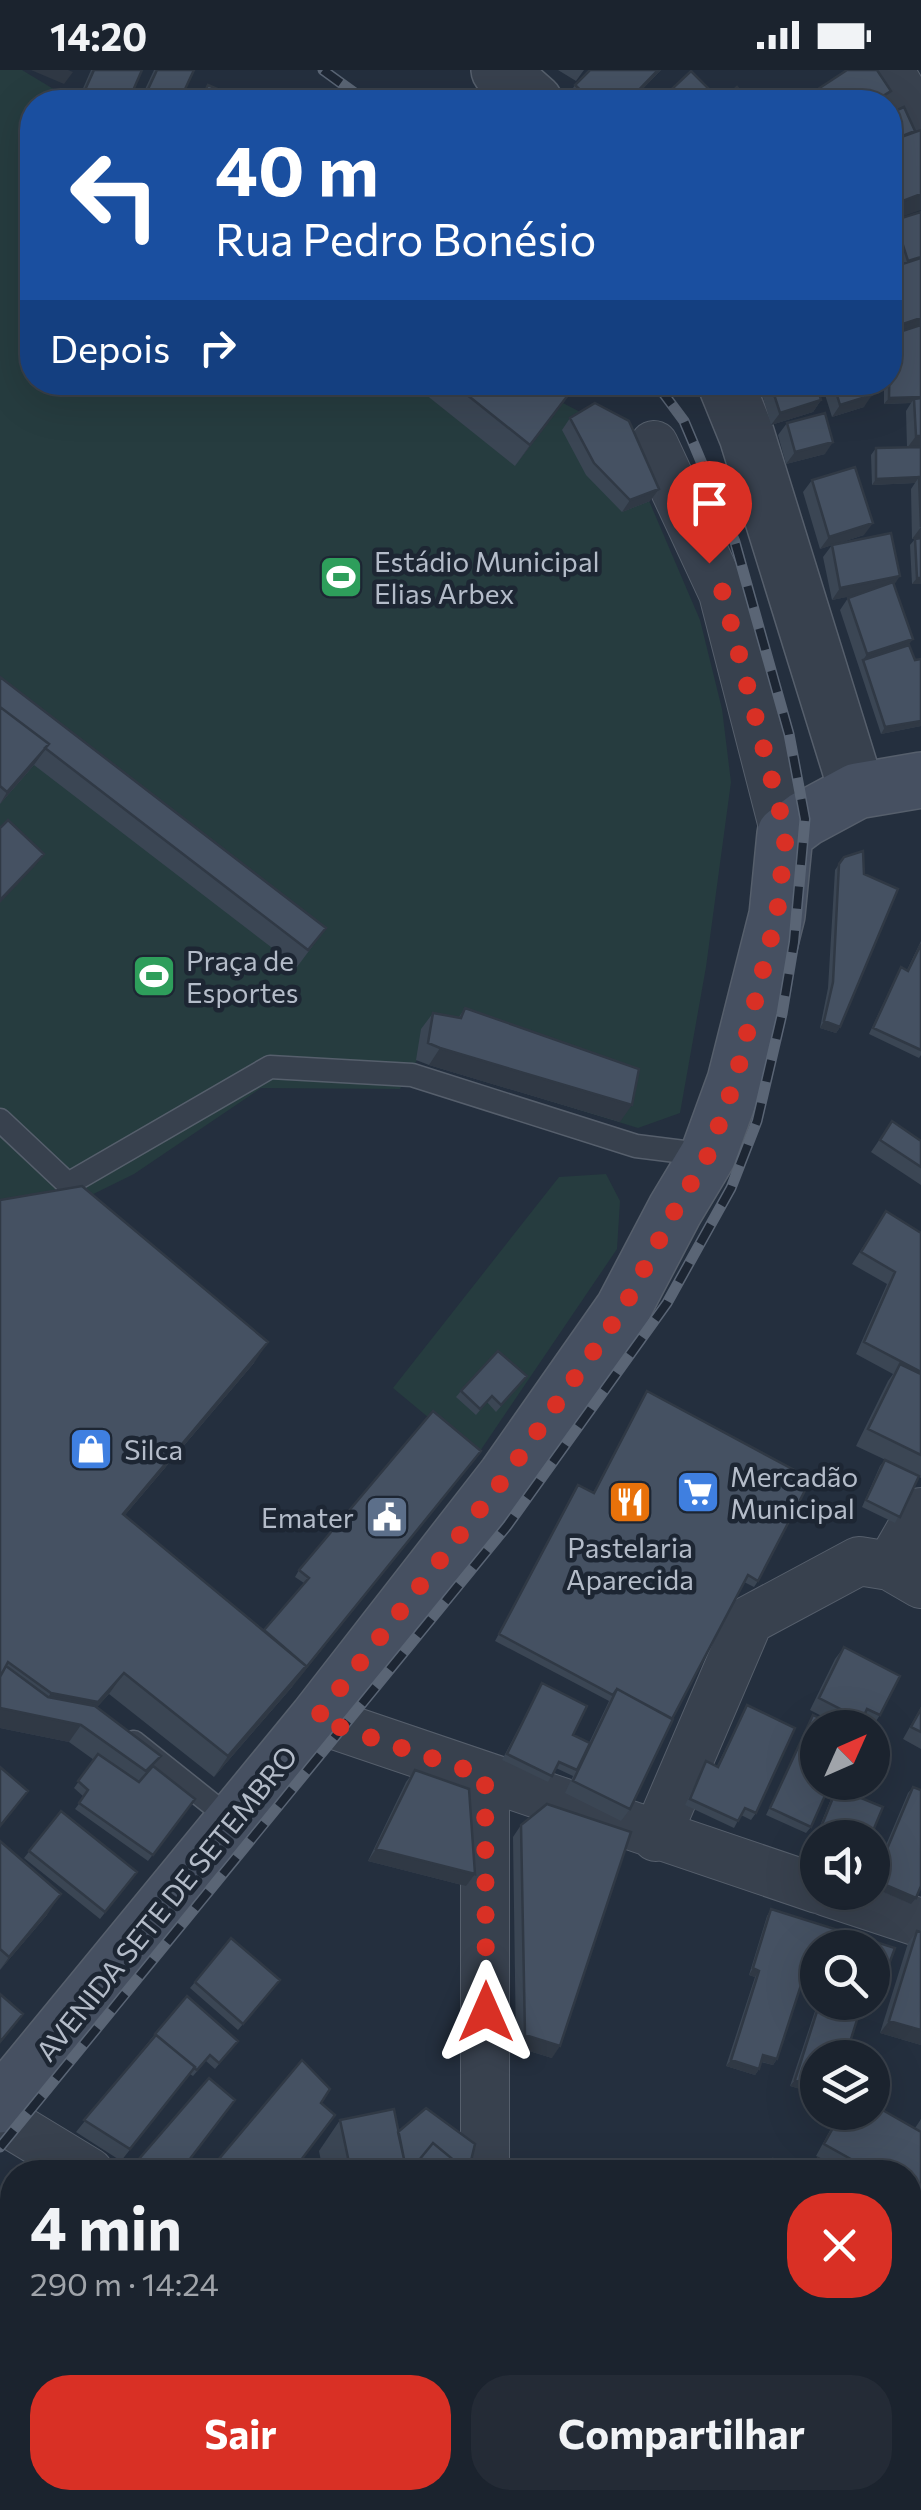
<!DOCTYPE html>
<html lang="pt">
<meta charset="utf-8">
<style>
body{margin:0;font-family:Commissioner,sans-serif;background:#242b36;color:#f1f3f6;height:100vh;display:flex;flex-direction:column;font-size:38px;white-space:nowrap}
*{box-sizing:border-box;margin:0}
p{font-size:32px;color:#a0a4aa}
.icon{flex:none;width:55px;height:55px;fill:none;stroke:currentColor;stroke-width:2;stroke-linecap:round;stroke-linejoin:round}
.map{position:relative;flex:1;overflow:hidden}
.details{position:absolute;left:0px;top:2090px;width:922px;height:350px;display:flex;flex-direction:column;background:#1b232e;border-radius:40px 40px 0 0;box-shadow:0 10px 40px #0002,0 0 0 2px #39404a}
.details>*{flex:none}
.hud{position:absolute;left:20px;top:20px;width:882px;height:305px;border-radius:40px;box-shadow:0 10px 40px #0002,0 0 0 2px #39404a;background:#1a4fa0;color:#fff;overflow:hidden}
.needle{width:65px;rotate:45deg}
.buttons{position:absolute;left:800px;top:1640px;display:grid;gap:20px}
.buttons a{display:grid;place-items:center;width:90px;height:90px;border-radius:50%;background:#1b232e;box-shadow:0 10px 40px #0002,0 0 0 2px #39404a;font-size:50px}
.pin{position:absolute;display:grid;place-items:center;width:85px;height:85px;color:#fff;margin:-102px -42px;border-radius:50% 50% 50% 0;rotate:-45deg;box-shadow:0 0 10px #0007}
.pin .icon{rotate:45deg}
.me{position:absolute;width:110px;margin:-55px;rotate:0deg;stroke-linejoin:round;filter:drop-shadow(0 0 8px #0008)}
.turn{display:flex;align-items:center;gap:35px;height:210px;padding:0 30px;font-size:45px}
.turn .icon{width:130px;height:130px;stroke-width:2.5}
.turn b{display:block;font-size:70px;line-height:85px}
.then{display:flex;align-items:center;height:95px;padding:0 30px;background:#0003;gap:20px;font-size:38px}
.round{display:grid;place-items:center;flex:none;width:105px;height:105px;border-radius:40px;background:#242b36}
.summary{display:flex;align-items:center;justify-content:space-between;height:170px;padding:0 30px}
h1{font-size:60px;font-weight:700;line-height:75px}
.action{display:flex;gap:20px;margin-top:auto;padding:20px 30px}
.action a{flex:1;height:115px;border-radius:40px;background:#d93025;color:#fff;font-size:40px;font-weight:700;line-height:115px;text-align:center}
.action a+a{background:#242b36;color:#f1f3f6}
.status{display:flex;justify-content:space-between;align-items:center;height:70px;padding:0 50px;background:#1b232e;direction:ltr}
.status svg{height:28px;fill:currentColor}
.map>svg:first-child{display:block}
.park{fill:#263c3f}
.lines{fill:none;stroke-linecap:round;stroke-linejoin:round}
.service-casing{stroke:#565f6c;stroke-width:25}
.minor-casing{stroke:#565f6c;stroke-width:50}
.tertiary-casing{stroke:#565f6c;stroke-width:58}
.secondary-casing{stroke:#565f6c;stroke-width:58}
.service{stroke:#38414e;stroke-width:22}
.minor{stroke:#38414e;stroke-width:48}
.tertiary{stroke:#38414e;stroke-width:55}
.secondary{stroke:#465061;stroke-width:55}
.rail-casing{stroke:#5a6575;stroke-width:11}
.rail{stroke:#1d2633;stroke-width:8;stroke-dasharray:22;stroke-linecap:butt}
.wall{fill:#3b4654}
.shaded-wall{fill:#303945}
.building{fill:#455162;stroke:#303945;stroke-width:2.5}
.route{stroke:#d93025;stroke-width:18;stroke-dasharray:0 32.4}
.labels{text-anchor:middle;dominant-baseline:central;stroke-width:9;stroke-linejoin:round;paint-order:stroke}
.poi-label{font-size:28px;fill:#b4bcc9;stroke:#1d2633;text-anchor:start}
.street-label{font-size:28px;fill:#b4bcc9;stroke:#1d2633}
</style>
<div class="status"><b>14:20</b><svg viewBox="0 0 49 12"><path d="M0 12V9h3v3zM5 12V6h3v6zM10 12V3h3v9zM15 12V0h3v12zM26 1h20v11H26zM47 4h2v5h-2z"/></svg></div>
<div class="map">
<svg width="921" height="2440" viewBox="0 0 921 2440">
<rect width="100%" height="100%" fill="#242f3e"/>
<path class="park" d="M0,0H22L75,32H32V312L537,313L563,333L620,363L700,550L722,639L731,712L706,897L680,1043L638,1058L417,990L400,1019L261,1018L134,1104L67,1137L0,1149Z
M606,1104L620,1131L617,1179L476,1387L393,1318L559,1107Z
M0,2410L12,2417V2428H32L56,2440H0Z"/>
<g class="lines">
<g class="service-casing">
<path id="service" d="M0,1050L68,1114L270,997L412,1005L636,1076L708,1085
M134,1672L233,1751"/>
</g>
<g class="minor-casing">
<path id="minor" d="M889,0L921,54
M654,375L723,523L785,764
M890,1496L921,1442
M317,1649L818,1819
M656,1767L749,1550L859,1491L890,1496L921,1514
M827,1822L921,1853
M0,2048L89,2102
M485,2102V1706
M910,2261L921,2243
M618,2428L638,2440
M801,2440L808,2428"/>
</g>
<g class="tertiary-casing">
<path id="tertiary" d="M499,0L535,32
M725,312L747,366L857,721"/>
</g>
<g class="secondary-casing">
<path id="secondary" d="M0,2035L317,1649L506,1406L623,1239L675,1140L708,1085L735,1011L777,845L785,764L805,749L857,721L921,710"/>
</g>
<use href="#service" class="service"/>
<use href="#minor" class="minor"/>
<use href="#tertiary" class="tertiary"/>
<use href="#secondary" class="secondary"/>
<g class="rail-casing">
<path id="rail" d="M323,0L367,32
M0,2077L507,1456L667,1233L731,1118L757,1051L782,944L794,872L805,749L789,664L735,472L684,351L655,312"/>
</g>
<use href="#rail" class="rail"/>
</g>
<path class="wall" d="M91,0H142L128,32H77Z
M154,0H194L179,32H139Z
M558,0H584L576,11Z
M590,0H661L630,32H572L567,27L575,15Z
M815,21L887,27L878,32H814L810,27Z
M921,142V514H912L910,475L915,469H919H912L911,419L915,413L872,415L871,385L876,378L907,377L906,341L911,333L884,334V312H890V198L903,194L891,157L895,150Z
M410,312H578L515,396Z
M769,312H816L821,330L813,342L771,355L762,324Z
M821,312H869L864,337L832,347Z
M570,348L650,431L622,442L586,405L562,360Z
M787,353L825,384L786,394L778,365Z
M812,410L864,465L833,475L894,514L909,575L915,590L921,589V656L881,664L840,540L848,528L860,524L832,530L823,487L832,475L820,479L803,422Z
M0,607L326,858L297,897L34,695L0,734Z
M844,787L840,957L836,963L820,958L828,918L835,800Z
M921,871V985L919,988L869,964L897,904L901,897L907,900Z
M465,938L620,1052L429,995L416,990L421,959L433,943L459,947Z
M892,1051L921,1071V1115L871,1082Z
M0,1130L254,1293L125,1445L264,1560L304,1513L295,1507L299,1500L433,1341L292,1617L214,1707L109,1624L97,1637L153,1696L195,1729L148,1791L75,1739L84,1727L74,1718L94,1690L69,1672L0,1658Z
M886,1141L921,1163V1408L919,1407L895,1453L862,1437L880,1396L885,1390L892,1393L856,1376L888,1311L893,1304L856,1284L887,1214L852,1194Z
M527,1306L496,1342L487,1332L476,1345L456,1327L461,1321Z
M647,1321L758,1511L754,1517L744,1512L672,1649L630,1739L621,1751L565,1723L573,1706L556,1698L548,1712L502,1690L542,1613L573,1665L589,1673L609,1631L495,1571L574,1421L578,1415L593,1423Z
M844,1577L880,1645L872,1657L861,1652L857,1658H845L810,1640L835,1589Z
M747,1635L756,1743L751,1750L741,1745L734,1758L685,1735L706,1691L717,1696Z
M921,1637V1679L903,1669Z
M813,1645L811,1757L806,1763L766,1745Z
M415,1700L475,1804L466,1816L368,1791L406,1712Z
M913,1717L911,1834L872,1817V1808L908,1723Z
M837,1718L818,1795L806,1790L833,1724Z
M61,1741L137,1802L100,1849L24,1788Z
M521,1755L552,1988L516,1977L513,1767Z
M0,1771L47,1845L0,1900Z
M771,1839L895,1878L873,1937L868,1943L860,1941L845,1988H818V2024L790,2016L818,1932H872V1878H818V1924L800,1918L777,1989L773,1995L761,1992L759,1999L755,2005L726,1996L755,1907L749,1905L767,1846Z
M917,1861L921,1975L880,1963L908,1873Z
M280,1910L238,1960L190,1918L195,1912Z
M155,1964L233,1977L215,1999L206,1991L193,2006L190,2004L121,2091L76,2062Z
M840,2042H872L915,2058L921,2049V2145L912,2140L910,2143V2102H845L816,2086Z
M340,2050L398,2062L467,2102H318L323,2101L319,2081Z
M139,2089L181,2102H134L131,2101Z
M921,2300V2381L919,2383L910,2378V2304Z
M106,2428L131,2440H104L100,2437Z
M674,2428H722L714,2440H691L673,2429Z
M727,2428H759L751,2440H747Z
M902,2428L921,2440H904L897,2435Z"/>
<path class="shaded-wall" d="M31,0H68L73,2L64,14Z
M658,0H661L630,32H627Z
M921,124V140L890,151V136Z
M921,248V257L890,265L897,256Z
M578,312L563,333L515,396L530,375Z
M872,325L864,337L832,347L840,335Z
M921,327V333L914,329L911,333L884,334L889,328Z
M821,330L813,342L771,355L780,343Z
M916,366H921V378H907Z
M833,372L825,384L786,394L795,382Z
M919,407L915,413L872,415L876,409Z
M659,419L650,431L622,442L630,430Z
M873,453L864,465L820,479L829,467Z
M921,457V468L912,469Z
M900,506L892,518L832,530L840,518Z
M917,508H921V514H912Z
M913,569L904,581L863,590L867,584Z
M921,651V656L881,664L885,657Z
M49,674L34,695L0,734L7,722Z
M44,784L35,796L0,833V830Z
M824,951L840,957L836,963L820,958Z
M440,978L632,1035L620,1052L429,995Z
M268,1272L254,1293L108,1465L123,1444Z
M481,1381L292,1617L214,1707L228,1686Z
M124,1603L109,1624L83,1653L36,1644L51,1623Z
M0,1638L81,1655L69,1672L0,1658Z
M376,1779L475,1804L466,1816L368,1791Z
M810,1784L818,1787V1795L806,1790Z
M874,1810L916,1828L911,1834L872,1817Z
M61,1824L47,1845L0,1900L9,1887Z
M753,1898L759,1901L755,1907L749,1905Z
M802,1912L818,1916V1924L798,1918Z
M862,1934L873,1937L868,1943L858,1940Z
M889,1951L921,1960V1975L880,1963Z
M525,1965L560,1976L552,1988L516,1977Z
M763,1985L777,1989L773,1995L759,1991Z
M731,1990L759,1999L755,2005L726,1996Z
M795,2010L818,2017V2024L790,2016Z"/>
<path class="building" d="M94,0H142L128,32H114L85,20Z
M157,0H194L179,32H142Z
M590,0H658L627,32H593L575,15Z
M847,0H877L891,21L873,32H822L815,21Z
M691,1L719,29L715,32H658Z
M208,15L240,29L239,32H200Z
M737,17L750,32H720Z
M904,37L915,61L890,71V43Z
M921,60V124L890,136V71Z
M921,142V187L908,191L895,150Z
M921,188V248L897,256L890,236V198Z
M921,255V327L889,328L890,265Z
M451,312H578L530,375Z
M770,312H816L821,330L780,343Z
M833,312H869L872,325L840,335Z
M921,328V366H916L914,329Z
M595,333L629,351L659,419L630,430L594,393L570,348Z
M825,343L833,372L795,382L787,353Z
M921,377V407L876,409V378Z
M855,397L873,453L829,467L812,410Z
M919,407H921V457Z
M891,463L900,506L840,518L832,475Z
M921,468V508H917L915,469Z
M893,512L913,569L867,584L848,528Z
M909,575L915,590L921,589V651L885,657L863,590Z
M0,607L326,858L308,880L45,678L49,674L0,637Z
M0,637L49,674L7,722L0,716Z
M8,750L44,784L0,830V758Z
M863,781L864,804L898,819L840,957L824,951L833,912L839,794L844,787Z
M921,874V980L873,958L901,897L908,901Z
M465,938L639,999L632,1035L440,978L428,973L433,943L461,948Z
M892,1051L921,1071V1097L880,1070Z
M82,1116L268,1272L123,1444L306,1596L228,1686L124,1603L98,1632L51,1623L8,1592L0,1607V1130Z
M886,1141L921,1163V1302L864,1272L895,1202L861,1182Z
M498,1281L527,1306L501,1335L492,1326L480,1339L461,1321Z
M900,1294L921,1304V1385L868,1359Z
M647,1321L811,1409L758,1511L748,1505L672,1649L617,1619L613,1625L499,1564L578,1415L594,1423Z
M433,1341L481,1381L296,1610L306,1596L264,1560L309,1508L299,1500Z
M885,1390L919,1406L900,1447L866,1430Z
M844,1577L900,1606L880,1645L867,1639L862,1650L819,1628Z
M6,1596L48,1627L95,1636L161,1686L146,1701L81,1655L0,1638V1607Z
M542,1613L587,1636L573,1665L590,1673L577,1700L559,1692L552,1706L507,1684Z
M617,1619L673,1649L630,1739L573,1711Z
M747,1635L795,1658L756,1743L745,1738L738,1751L690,1729L706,1691L718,1697Z
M921,1639V1662L911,1657Z
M813,1645L839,1658H818V1712H831L811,1757L770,1738Z
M98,1684L139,1712L153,1696L195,1729L153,1785L79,1733L88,1720L78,1711Z
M0,1697L28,1721L0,1756Z
M415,1700L469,1719L475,1804L376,1779Z
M913,1717L921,1720V1816L916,1828L874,1810Z
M837,1718L883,1737L870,1768H818V1787L810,1784Z
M547,1734L631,1762L560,1976L525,1965L521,1755Z
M61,1741L137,1802L105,1842L29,1781Z
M0,1771L61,1824L9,1887L0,1879Z
M771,1839L895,1878L873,1937L862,1934L845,1988H818V2017L795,2010L820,1932H872V1878H818V1916L802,1912L777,1989L763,1985L759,1999L731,1990L759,1901L753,1898Z
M917,1861L921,1862V1960L889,1951Z
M231,1868L280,1910L243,1954L195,1912Z
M0,1924L23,1944L0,1972Z
M187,1926L238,1971L219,1993L210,1985L197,2000L194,1998L195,1997L155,1964Z
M156,1965L195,1997L130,2079L84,2050Z
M302,1990L330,2019L321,2033L335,2045L292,2102H208Z
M209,2008L235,2030L180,2102H161L139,2089Z
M872,2034L921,2062V2129L910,2122V2102H874L824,2074L842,2042H872Z
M426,2038L475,2074L469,2099L467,2102V2101L433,2073L415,2095L404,2089L398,2062Z
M394,2039L404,2089L415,2095L433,2073L467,2101L466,2102H351L340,2050Z
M818,2088L844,2102H810Z
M773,2089L798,2101L797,2102H767Z
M0,2216L12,2227V2355L0,2370Z
M916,2296L921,2300V2376L910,2369V2306Z
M921,2403V2440H916L901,2429L910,2428V2417Z
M106,2428H139L131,2440H119L104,2431Z
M194,2428H265L257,2440H186Z
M326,2428H358L350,2440H318Z
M364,2428H507L499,2440H357Z
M686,2428H722L714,2440H705Z
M741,2428H759L754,2435Z"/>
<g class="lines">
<path class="route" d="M486,1942L485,1706L316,1649L506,1406L623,1239L675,1140L708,1085L735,1011L777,844L786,764L723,523L709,493"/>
</g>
<defs>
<g id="stadium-square" transform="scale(2.25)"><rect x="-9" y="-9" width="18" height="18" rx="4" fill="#2e9e5b" stroke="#1d2633"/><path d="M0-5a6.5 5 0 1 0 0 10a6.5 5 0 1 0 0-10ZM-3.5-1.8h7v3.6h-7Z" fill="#fff"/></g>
<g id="shop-square" transform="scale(2.25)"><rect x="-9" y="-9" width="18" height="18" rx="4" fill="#3f7fe0" stroke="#1d2633"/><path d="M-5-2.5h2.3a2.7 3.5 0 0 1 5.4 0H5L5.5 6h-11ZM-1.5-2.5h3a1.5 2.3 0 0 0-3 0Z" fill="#fff"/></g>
<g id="supermarket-square" transform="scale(2.25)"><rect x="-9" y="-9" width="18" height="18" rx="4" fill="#3f7fe0" stroke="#1d2633"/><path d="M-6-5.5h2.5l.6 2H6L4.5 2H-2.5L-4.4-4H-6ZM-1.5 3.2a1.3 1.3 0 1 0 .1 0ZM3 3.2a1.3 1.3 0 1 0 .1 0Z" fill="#fff"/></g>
<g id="restaurant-square" transform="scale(2.25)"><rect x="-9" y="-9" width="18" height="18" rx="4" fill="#e8710a" stroke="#1d2633"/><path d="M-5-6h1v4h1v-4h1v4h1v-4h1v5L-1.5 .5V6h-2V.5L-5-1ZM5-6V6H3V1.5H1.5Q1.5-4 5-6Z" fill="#fff"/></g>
<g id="civic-square" transform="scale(2.25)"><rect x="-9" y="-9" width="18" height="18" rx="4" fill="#5c6f8a" stroke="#1d2633"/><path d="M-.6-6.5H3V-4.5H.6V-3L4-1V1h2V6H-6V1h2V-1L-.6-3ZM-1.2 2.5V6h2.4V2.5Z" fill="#fff"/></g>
</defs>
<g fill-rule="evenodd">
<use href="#stadium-square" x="341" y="507"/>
<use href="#stadium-square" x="154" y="906"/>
<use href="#shop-square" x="91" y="1379"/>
<use href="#supermarket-square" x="698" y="1422"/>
<use href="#restaurant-square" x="630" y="1432"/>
<use href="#civic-square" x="387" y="1447"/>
</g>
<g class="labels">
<g class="poi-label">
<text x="374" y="491">Estádio Municipal<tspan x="374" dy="32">Elias Arbex</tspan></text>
<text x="186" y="890">Praça de<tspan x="186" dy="32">Esportes</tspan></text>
<text x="124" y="1379">Silca</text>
<text x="730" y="1406">Mercadão<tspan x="730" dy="32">Municipal</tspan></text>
<text x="354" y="1447" text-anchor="end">Emater</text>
<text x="630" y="1477" text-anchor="middle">Pastelaria<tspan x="630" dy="32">Aparecida</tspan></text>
</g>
<g class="street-label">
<text transform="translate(166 1833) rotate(-51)">AVENIDA SETE DE SETEMBRO</text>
</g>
</g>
</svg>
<div class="buttons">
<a><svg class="needle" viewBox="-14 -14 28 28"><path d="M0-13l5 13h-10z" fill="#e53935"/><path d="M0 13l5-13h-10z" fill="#a0a4aa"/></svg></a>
<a><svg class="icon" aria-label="sound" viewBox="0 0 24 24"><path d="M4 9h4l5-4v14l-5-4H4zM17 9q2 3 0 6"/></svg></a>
<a><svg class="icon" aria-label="search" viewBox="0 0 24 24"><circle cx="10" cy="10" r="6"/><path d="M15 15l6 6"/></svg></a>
<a><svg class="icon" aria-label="layers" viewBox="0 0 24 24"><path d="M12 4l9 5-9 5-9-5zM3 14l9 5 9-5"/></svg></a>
</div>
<div class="pin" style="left:709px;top:493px;background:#d93025"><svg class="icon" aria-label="arrive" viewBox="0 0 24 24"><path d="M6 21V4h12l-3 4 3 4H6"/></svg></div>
<svg class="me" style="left:486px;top:1942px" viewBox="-20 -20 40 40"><path d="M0-17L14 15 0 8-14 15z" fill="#d93025" stroke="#fff" stroke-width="4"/></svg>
<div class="hud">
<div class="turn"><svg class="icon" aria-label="left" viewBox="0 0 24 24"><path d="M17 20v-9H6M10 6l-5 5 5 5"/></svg><div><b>40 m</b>Rua Pedro Bonésio</div></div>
<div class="then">Depois<svg class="icon" aria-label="right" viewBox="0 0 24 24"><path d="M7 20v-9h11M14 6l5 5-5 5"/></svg></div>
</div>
<section class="details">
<div class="summary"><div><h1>4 min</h1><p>290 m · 14:24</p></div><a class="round" style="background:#d93025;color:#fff"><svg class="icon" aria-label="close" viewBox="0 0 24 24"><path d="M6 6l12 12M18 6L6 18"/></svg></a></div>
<div class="action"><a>Sair</a><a>Compartilhar</a></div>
</section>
</div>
